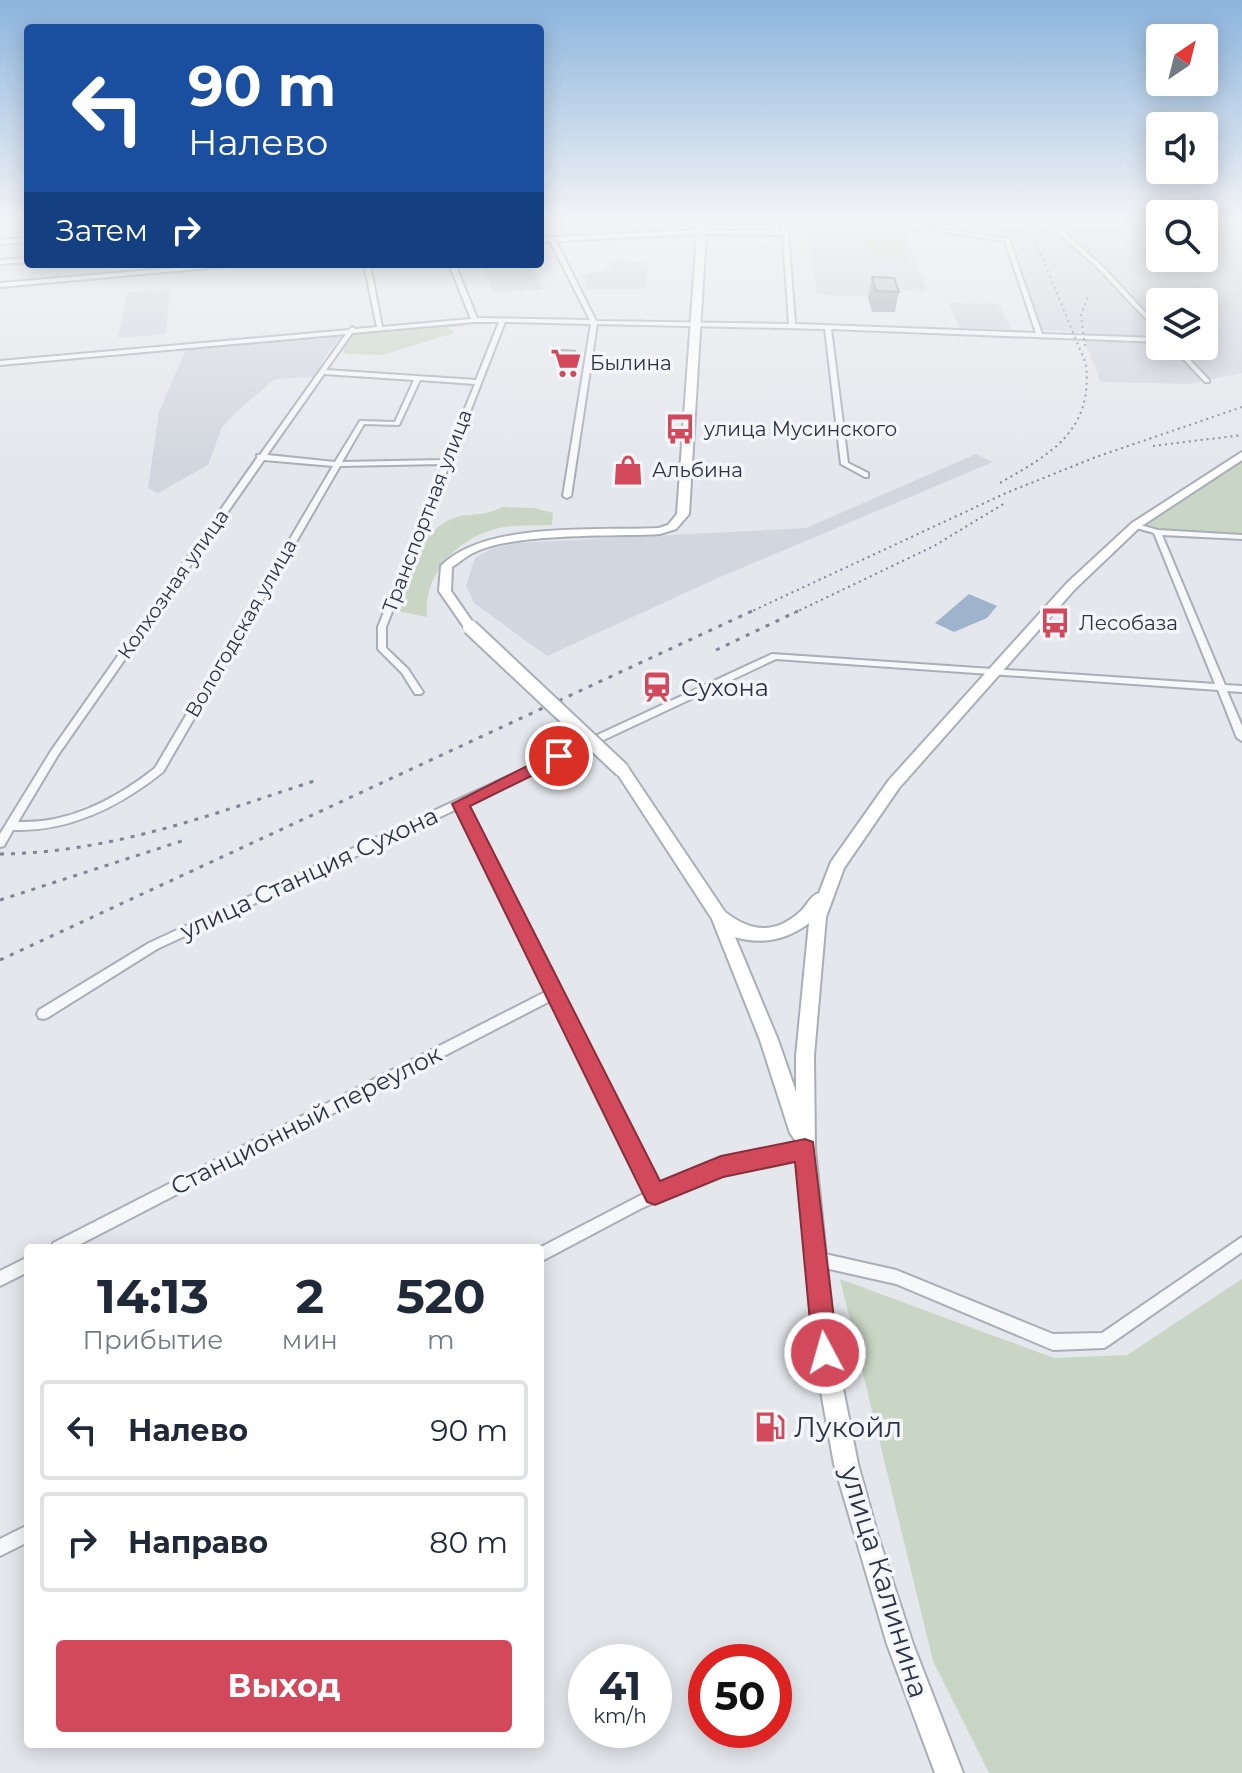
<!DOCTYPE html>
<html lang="ru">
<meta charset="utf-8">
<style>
body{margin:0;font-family:Montserrat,sans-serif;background:#f6f6f7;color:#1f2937;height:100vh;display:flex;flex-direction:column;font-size:30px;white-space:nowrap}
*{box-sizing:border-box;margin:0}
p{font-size:26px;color:#747a83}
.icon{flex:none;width:44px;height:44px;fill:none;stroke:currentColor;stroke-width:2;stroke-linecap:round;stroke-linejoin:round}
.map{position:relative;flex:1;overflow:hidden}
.sheet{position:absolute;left:24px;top:1244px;width:520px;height:504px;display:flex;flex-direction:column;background:#fff;border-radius:8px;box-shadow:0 4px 20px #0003}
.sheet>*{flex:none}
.hud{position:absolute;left:24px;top:24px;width:520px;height:244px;border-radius:8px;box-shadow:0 4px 20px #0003;background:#1a4fa0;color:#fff;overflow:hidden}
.needle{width:52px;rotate:35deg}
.fabs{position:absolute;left:1146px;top:24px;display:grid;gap:16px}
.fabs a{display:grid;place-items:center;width:72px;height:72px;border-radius:8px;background:#fff;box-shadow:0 4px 20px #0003;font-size:40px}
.speed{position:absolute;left:568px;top:1644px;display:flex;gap:16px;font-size:40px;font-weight:700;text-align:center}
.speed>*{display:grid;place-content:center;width:104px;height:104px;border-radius:50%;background:#fff;box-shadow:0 4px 20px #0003;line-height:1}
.speed small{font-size:20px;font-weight:400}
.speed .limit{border:12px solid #d22;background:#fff;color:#111}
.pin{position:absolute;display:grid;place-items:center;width:68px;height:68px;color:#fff;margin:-34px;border:4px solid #fff;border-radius:50%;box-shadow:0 2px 8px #0007}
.me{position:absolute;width:88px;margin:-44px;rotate:354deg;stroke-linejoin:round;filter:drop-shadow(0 0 6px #0008)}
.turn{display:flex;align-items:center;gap:28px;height:168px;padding:0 32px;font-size:36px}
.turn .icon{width:104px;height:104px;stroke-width:2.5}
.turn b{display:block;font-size:56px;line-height:68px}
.then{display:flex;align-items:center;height:76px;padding:0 32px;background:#0003;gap:16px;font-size:30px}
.eta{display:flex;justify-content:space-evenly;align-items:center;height:136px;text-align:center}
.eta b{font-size:48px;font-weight:700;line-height:56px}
.primary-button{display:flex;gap:16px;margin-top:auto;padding:16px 32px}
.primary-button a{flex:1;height:92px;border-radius:8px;background:#d1495b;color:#fff;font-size:32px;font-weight:700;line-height:92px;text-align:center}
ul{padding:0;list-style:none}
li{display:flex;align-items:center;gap:24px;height:100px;margin:0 16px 12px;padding:0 16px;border:4px solid #e0e1e3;border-radius:8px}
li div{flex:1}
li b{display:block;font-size:30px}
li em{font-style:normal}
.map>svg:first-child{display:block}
.built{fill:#d2d6de;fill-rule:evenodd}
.green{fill:#c9d6c5}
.water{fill:#9fb4cc}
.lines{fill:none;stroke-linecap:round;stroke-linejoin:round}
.river{fill:#9fb4cc;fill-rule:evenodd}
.street-casing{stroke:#a9aeb7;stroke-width:4}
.secondary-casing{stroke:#a9aeb7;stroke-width:4}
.street{fill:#f7f8fa;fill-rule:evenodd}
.secondary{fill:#fff;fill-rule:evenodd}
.rail-far1{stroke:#7d8696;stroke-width:2;stroke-dasharray:2 4;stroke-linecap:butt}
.rail{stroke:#7d8696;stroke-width:3;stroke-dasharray:4 7;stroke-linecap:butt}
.secondary-bridge-casing{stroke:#a9aeb7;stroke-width:18;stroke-linecap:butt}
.secondary-bridge{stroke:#fff;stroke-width:14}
.wall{fill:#a1a5ae}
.building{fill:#bbc0ca;stroke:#83868d;stroke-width:2}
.route{fill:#d1495b;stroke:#882f3b;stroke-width:2}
.labels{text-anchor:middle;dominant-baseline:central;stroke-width:7;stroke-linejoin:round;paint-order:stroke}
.far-poi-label{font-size:20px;fill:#2b3445;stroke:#f4f6f9;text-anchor:start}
.far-street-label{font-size:20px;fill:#2b3445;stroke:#f4f6f9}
.poi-label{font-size:24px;fill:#2b3445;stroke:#f4f6f9;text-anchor:start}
.street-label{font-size:24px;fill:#2b3445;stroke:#f4f6f9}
.near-poi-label{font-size:28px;fill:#2b3445;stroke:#f4f6f9;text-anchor:start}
.near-street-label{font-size:28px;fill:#2b3445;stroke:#f4f6f9}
</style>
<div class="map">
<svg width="1242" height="1773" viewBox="0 0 1242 1773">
<rect width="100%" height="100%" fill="#e4e7ec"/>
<path class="built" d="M994,218H1160V258H1204V218H1242V373L1189,384L1101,382L1081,332L1042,330L1012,241L1001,236ZM1160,302H1204V346H1160Z
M807,231L904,233L928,291L883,290L884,296L817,295Z
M611,260L649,263L645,289H587L582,274L610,270Z
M482,264H531L543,289L494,293Z
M170,289L166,334L118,338L127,293Z
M949,303L999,304L1011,329L959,328Z
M343,334L325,356L315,377L275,379L235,413L222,427L208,465L158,493L148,488L159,412L186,349Z
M976,454L993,462L718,578L547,656L474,603L466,586L475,558L491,549L517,543L806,528Z"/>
<path class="green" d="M875,235L902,239L911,260L872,257L866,239Z
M434,322L462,323L464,327H448L454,333L382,355L345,354L341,343C359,321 408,325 434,322Z
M1242,455V537L1157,532L1136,525Z
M502,507L534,508L553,513L552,525C534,526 512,524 495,529C455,540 423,575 427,617L398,611C417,574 410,536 454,518C469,512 481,518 502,507Z
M840,1279L1054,1358L1127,1355L1242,1279V1773H989L933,1661Z"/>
<path class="water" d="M969,594L997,606L987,618L954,632L935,623Z"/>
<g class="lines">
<path class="river" d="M553,218H563L571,236H565Z"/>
<g class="street-casing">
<path id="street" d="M0,218H14L0,221Z
M781,218H787L795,324L1036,333L1005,241L850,218H863L1009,239L1042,334L1160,338V342L831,329L848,463L868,473V477H865L841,464L825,329L597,324L571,496L567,498L563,496L591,324L505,322L386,627V648L408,669L423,692L421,694H415L402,673L378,649V627L443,464L340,466L163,772C119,807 69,832 13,830L4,846L0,847V834L51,751L257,458V455H260L346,334L0,365V361L349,330L352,327L355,329L377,327L364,264H370L382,327L471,319L449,264H455L477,318L590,320L549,239L552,237L555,239L596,321L789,324L783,235L702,234L699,232L702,230L782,231ZM475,322H499L476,380L326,370L352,333ZM324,374L414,380L395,422L360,421L335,462L267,455ZM420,380L475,384L444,460L342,462L364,424L399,425ZM264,460L333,466L155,768C116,799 69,824 18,822L58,755Z
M1054,218H1060L1053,223L1101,265L1160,328V334L1097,267L1048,224V222Z
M28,238V242L0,244V240Z
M28,258V262L0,264V260Z
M1171,346H1177L1209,380V382H1205Z
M1133,523L1158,530L1242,535V539L1162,535L1225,685L1242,686V692L1227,691L1242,726V741L1237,738L1218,690L776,659L465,805L658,1187C706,1165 754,1151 805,1143L810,1145L812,1149L810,1153L769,1161L734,1170L702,1181L640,1209L540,1262L539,1248L647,1192L552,1000L73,1248H51L53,1243L547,991L457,809L157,949L47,1018L43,1019L39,1018L37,1014L39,1010L149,943L772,654L1215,684L1154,533L1133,527Z
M1242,1237V1252L1109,1345L1104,1348L1053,1350L896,1284L816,1266L811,1264L809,1259L811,1254L816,1252L896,1270L1053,1334L1102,1333Z
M28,1257V1272L0,1286V1271Z
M28,1525V1542L0,1556V1539Z"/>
</g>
<g class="secondary-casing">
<path id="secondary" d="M698,218H706V232L689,514L676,529L660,534C612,537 514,532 473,553C466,556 459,563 452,567L451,591L476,627L474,630H466L439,591L441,566C485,521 598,531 659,528L668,525L677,514L697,234L540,242V238L697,230Z
M221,264H253L0,287V283Z
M1242,452V460L1140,527L1075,589L899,788L844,868L826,917L814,1056L815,1149L836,1353L858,1464L878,1536L913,1644L963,1773H935L887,1644L834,1464L814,1353L795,1140L790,1133L760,1040L712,919L615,770L622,765L627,766L725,912C751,932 775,935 801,911C808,904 810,896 819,893L831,862L889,780L1067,583L1132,523ZM809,923L796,1056V1092L778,1040L735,937C762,945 787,940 809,923Z"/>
</g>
<use href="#street" class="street"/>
<use href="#secondary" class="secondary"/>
<path class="rail-far1" d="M1085,346L1081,315L1088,296
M1153,446L1242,435
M1000,483C1052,453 1093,431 1086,364L1026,218
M748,613L1006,493L1096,457L1242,407
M794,613L934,546L1005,503"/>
<path class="rail" d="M716,650L798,611
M0,854C109,853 211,815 314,781
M0,900L188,839
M0,960L752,611"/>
<g class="secondary-bridge-casing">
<path id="secondary-bridge" d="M470,627L622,770"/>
</g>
<use href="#secondary-bridge" class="secondary-bridge"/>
</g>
<path class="wall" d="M872,277L899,292L895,312H872L868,298Z
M575,358L573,368H557V361Z"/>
<path class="building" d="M872,277L894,278L899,292L876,291Z
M559,350L575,351L573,361H557Z"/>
<linearGradient id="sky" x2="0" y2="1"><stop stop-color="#8bb4dd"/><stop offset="0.47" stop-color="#f3f4f6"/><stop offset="1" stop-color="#f3f4f6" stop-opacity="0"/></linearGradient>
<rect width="1242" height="466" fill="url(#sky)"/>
<path class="route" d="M559,750L567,756L564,760L470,806L660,1181L721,1156L805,1139L813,1142L838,1353L834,1361L825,1365L817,1361L813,1353L795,1162L723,1177L655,1205L647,1202L452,804Z"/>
<defs>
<g id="supermarket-bare" transform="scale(2.4)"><path d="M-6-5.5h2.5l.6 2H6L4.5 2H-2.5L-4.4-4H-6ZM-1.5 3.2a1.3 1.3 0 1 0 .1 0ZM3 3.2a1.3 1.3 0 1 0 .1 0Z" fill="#d1495b" stroke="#f4f6f9" stroke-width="2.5" paint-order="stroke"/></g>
<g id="bus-bare" transform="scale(2.4)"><path d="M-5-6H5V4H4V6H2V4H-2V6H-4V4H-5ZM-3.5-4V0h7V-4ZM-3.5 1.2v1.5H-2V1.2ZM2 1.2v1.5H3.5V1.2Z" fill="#d1495b" stroke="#f4f6f9" stroke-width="2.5" paint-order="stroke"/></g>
<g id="shop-bare" transform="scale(2.4)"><path d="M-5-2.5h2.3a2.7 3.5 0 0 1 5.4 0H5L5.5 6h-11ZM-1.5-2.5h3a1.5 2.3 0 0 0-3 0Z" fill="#d1495b" stroke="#f4f6f9" stroke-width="2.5" paint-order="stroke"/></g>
<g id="station-bare" transform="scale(2.4)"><path d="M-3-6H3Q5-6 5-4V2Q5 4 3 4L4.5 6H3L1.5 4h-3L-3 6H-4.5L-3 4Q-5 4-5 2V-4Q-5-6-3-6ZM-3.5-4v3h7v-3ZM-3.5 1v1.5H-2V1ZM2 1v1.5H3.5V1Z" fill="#d1495b" stroke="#f4f6f9" stroke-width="2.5" paint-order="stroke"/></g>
<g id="fuel-bare" transform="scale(2.4)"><path d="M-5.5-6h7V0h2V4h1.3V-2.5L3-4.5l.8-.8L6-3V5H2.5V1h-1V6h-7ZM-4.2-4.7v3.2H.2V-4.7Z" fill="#d1495b" stroke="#f4f6f9" stroke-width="2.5" paint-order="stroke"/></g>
</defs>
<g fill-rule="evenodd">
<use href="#supermarket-bare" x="566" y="363"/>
<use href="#bus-bare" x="680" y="429"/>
<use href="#shop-bare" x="628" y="470"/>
<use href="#bus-bare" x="1055" y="623"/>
<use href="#station-bare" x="657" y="687"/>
<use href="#fuel-bare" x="770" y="1427"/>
</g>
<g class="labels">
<g class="far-poi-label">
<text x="590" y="363">Былина</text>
<text x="704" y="429">улица Мусинского</text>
<text x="652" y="470">Альбина</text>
<text x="1079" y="623">Лесобаза</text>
</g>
<g class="far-street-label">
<text transform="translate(427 511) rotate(-69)">Транспортная улица</text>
<text transform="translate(173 584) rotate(-55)">Колхозная улица</text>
<text transform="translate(241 628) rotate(-60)">Вологодская улица</text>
</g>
<g class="poi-label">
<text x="681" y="687">Сухона</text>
</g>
<g class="street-label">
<text transform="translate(309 873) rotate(-25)">улица Станция Сухона</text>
<text transform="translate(306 1120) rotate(-27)">Станционный переулок</text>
</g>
<g class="near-poi-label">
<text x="794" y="1427">Лукойл</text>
</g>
<g class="near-street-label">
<text transform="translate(885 1582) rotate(73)">улица Калинина</text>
</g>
</g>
</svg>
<div class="fabs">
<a><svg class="needle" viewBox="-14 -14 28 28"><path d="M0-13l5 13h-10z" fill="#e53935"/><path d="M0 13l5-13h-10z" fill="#747a83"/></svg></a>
<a><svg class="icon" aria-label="sound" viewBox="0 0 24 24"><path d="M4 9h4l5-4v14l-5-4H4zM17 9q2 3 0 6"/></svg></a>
<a><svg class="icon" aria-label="search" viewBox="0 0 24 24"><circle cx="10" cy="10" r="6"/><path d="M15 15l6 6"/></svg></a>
<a><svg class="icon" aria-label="layers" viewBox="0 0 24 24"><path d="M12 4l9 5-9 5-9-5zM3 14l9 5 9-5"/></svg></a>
</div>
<div class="speed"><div>41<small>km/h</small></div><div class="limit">50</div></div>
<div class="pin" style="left:559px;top:756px;background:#d93025"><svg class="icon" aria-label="arrive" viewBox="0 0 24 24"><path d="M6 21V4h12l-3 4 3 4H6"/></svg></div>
<svg class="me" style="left:825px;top:1353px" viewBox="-20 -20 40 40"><circle r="17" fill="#d1495b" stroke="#fff" stroke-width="3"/><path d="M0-11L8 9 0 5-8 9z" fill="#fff"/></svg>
<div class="hud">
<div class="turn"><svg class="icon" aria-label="left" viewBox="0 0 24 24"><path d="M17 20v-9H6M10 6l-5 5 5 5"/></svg><div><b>90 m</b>Налево</div></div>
<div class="then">Затем<svg class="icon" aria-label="right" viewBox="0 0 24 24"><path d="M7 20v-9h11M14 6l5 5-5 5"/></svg></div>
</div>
<section class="sheet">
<div class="eta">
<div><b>14:13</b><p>Прибытие</p></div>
<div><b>2</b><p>мин</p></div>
<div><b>520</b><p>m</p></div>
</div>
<ul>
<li><svg class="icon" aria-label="left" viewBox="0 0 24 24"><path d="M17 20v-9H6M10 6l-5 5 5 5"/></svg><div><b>Налево</b></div><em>90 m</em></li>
<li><svg class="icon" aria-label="right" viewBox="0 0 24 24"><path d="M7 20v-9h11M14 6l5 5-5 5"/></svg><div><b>Направо</b></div><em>80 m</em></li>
</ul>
<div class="primary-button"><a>Выход</a></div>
</section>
</div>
